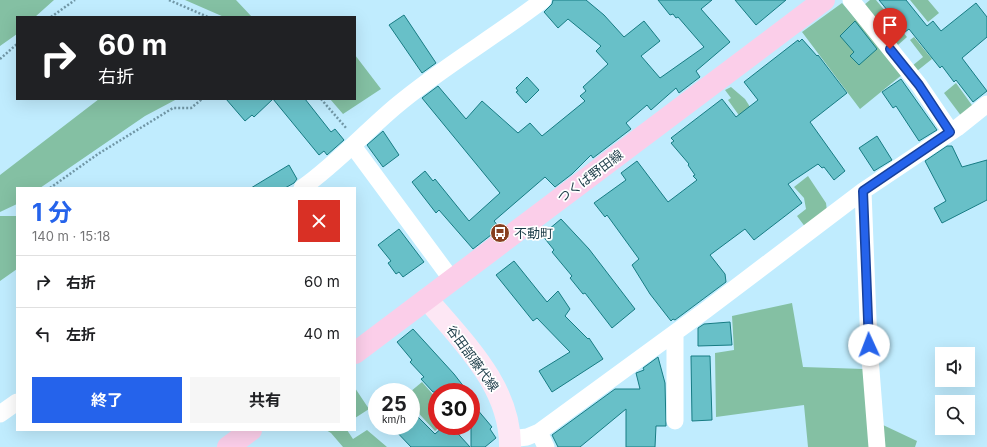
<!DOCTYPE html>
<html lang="ja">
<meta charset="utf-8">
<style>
body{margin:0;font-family:Inter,"Noto Sans JP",sans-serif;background:#f6f6f6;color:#202124;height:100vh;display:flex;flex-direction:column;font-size:15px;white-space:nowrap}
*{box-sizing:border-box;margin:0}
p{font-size:13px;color:#757577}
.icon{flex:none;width:22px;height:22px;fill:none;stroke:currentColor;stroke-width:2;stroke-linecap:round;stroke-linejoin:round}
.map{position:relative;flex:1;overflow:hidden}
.sheet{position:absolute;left:16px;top:187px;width:340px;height:244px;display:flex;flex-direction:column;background:#fff;border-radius:0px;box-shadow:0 4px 16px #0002}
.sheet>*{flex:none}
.banner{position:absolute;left:16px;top:16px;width:340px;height:84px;border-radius:0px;box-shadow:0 4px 16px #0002;background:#202124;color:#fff;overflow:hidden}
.controls{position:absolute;left:935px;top:347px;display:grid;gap:8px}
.controls a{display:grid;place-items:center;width:40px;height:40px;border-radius:0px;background:#fff;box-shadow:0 4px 16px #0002;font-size:20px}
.speed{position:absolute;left:368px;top:383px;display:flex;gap:8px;font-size:20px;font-weight:700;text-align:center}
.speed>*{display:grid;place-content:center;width:52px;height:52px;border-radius:50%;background:#fff;box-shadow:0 4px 16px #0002;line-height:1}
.speed small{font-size:10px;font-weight:400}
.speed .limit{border:6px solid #d22;background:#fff;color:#111}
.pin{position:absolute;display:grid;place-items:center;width:34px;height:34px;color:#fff;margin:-41px -17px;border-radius:50% 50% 50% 0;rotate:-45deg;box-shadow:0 0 4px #0007}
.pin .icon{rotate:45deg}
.me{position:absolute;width:44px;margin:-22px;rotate:358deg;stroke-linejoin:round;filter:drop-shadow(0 0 3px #0008)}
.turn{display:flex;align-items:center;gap:14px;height:84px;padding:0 16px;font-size:18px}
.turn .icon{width:52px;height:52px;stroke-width:2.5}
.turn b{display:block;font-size:28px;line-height:34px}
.round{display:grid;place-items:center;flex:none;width:42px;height:42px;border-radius:0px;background:#f6f6f6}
.headline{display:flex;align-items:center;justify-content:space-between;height:68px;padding:0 16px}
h1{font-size:24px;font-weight:700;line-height:30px;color:#2563eb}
.action{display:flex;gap:8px;margin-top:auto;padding:8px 16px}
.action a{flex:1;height:46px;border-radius:0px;background:#2563eb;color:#fff;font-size:16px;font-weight:700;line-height:46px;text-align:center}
.action a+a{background:#f6f6f6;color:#202124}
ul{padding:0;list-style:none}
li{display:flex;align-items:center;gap:12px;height:52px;padding:0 16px;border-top:1px solid #e0e0e0}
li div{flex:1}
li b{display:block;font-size:15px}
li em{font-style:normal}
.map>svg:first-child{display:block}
.green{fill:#84c0a3}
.building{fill:#68c0c8;stroke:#177c84}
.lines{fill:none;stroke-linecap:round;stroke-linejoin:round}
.path{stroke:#7197a6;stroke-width:2.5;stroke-dasharray:2 2;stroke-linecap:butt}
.street{stroke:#fff;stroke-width:17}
.secondary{stroke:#fde7f4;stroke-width:22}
.primary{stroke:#fbcee9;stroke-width:22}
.route-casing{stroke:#184099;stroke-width:10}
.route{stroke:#2563eb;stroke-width:7}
.labels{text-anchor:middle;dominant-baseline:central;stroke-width:3.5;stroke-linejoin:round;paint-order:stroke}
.street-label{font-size:13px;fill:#1b3b47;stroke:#fff}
.poi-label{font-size:13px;fill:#1b3b47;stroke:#fff;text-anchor:start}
</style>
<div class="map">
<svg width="987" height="447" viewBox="0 0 987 447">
<rect width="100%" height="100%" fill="#c0ecfe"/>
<path class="green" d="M0,0H54L35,17H17V34L0,46Z
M185,0H236L252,17H224Z
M870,0H876L907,37L898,45L864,5Z
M910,0H928L939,13L928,22Z
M842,3L903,74L860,109L802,32Z
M914,37L932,59L917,71L912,66L923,57L910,40Z
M355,55L381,89L343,114L330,99H355Z
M956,83L974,108L962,117L944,93Z
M731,87L745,99L752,110L743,121L728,100L731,98L725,90Z
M99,99H177L145,116L40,188H17V204L0,212V175Z
M808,176L826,203L827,211L806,228L797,216L806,209L804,198L794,187Z
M0,216H16L17,218V269L0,281Z
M792,303L803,367L864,369L871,447H808L804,405L716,417L715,353L734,350L732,316Z
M422,382L437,399V426H441L435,431L411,405L410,392Z
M355,388L369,409L355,418Z
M883,425L917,441L915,447H885Z
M326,430H347L353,439L367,430L387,447H343L331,433Z"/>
<path class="building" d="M553,0H586L604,15L624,37L644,21L660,41L641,56L660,78L704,47L678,17L676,18L673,14L670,15L658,0H712L701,9L730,42L696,71L700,77L679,93L676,88L651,110L647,105L626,123L631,129L593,158L591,155L572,174L555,187L545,177L494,221L500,228L473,249L439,210L436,213L412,182L425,171L433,181L435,179L469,221L500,193L422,98L438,86L466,119L482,101L518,133L530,123L542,136L585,101L580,96L586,91L583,87L608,64L596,51L601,46L568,19L558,28L544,12L552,4Z
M735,0H786L756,25Z
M879,0H906L927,26L933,21L941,31L976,3L987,17V37L962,58L987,91L973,102L956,80L954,82L942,66L940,68L909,29L905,32Z
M404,15L436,63L422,73L389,25Z
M855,21L877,49L859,65L850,56L854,52L840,36Z
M802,39L817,56L818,55L847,93L810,122L845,171L834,180L824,167L822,168L818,164L788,184L802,203L754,240L745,229L710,255L725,274L726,282L675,320L673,319L671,321L650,294L632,265L639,259L607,215L605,217L594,203L626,180L621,173L637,161L668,202L697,180L693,176L695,175L688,165L689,164L671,143L674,141L671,138L722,99L736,117L758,100L744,82L798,40L799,42Z
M527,77L539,90L526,103L516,92L518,91L516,88Z
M901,79L937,130L919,141L896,106L893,108L882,92Z
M226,99H273L254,117L252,115L245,121Z
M273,99H305L331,132L335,129L344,140L327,155L324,151L319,155Z
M383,131L399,155L383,167L367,145Z
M877,136L892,160L874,171L859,148Z
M947,146H952L962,167L987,160V200L942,223L934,208L946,201L925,161Z
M289,165L297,179L294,183L285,188H251Z
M561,219L589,249L635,309L612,328L585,293L583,294L570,278L572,276L552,252L554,250L542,235Z
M399,229L424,262L403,277L399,272L396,274L388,263L391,261L378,245Z
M514,261L547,302L558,291L570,309L565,316L588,339L589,338L603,359L552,392L539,371L570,352L537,318L533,321L496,275Z
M730,322L732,345L698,346V328L704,324Z
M413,329L454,374L468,392H433L421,379L424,377L410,362L412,360L397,342Z
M691,356H710L712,420L692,421Z
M658,357L665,383L666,426H656L655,447H626V409L580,447H558L552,435L615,389H640L636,373L644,370L643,368Z
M471,402L492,427L490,429L496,438L485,447H471Z
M411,410L435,434L444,426H451L470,447H411L391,426H411Z"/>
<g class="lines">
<path class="path" d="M169,0L208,17
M51,17L75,0
M0,59L17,44
M321,99L347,129
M50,188L98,154L173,108H191L202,99"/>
<path class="street" d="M851,0L919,85L951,132
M353,146L452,280
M302,188C336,164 364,133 396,106C442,67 495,37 543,0
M863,191L869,345L877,447
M675,333V421
M0,414L17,402
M539,432L546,447
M511,439L527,437L539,432L706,310L863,191L957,128L987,104"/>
<path class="secondary" d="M427,299C463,342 511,387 510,447"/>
<path class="primary" d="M355,353L824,0
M228,447L251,430"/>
</g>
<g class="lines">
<g class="route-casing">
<path id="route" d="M869,345L863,191L950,132L919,85L890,49"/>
</g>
<use href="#route" class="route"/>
</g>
<defs>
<g id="bus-disc" transform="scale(1)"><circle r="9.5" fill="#873f1f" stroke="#fff"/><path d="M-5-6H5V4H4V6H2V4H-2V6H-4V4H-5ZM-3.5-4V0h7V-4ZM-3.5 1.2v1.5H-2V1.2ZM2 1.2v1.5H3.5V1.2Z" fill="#fff"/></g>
</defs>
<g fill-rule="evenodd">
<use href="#bus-disc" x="500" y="233"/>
</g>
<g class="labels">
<g class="street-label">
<text transform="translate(590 176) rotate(-37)">つくば野田線</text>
<text transform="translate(473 358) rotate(54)">谷田部藤代線</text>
</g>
<g class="poi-label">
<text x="514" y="233">不動町</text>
</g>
</g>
</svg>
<div class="controls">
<a><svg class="icon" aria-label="sound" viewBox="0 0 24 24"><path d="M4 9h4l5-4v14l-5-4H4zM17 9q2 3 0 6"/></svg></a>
<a><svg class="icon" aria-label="search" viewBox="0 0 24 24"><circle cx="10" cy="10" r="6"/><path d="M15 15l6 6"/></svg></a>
</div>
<div class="speed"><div>25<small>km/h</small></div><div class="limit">30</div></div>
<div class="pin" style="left:890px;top:49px;background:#d93025"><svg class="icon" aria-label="arrive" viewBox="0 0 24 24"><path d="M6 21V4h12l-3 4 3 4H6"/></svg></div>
<svg class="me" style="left:869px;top:345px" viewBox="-20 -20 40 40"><circle r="19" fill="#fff"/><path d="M0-13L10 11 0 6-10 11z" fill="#2563eb"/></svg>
<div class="banner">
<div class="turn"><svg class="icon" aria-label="right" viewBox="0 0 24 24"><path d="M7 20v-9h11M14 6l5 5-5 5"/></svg><div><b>60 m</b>右折</div></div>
</div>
<section class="sheet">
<div class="headline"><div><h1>1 分</h1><p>140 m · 15:18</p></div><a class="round" style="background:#d93025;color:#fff"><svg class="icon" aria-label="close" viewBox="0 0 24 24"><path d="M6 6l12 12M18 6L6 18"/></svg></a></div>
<ul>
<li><svg class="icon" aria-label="right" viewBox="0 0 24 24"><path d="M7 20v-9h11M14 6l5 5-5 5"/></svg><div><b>右折</b></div><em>60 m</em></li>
<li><svg class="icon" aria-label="left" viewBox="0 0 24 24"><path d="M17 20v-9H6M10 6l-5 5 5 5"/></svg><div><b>左折</b></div><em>40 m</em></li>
</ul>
<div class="action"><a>終了</a><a>共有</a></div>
</section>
</div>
